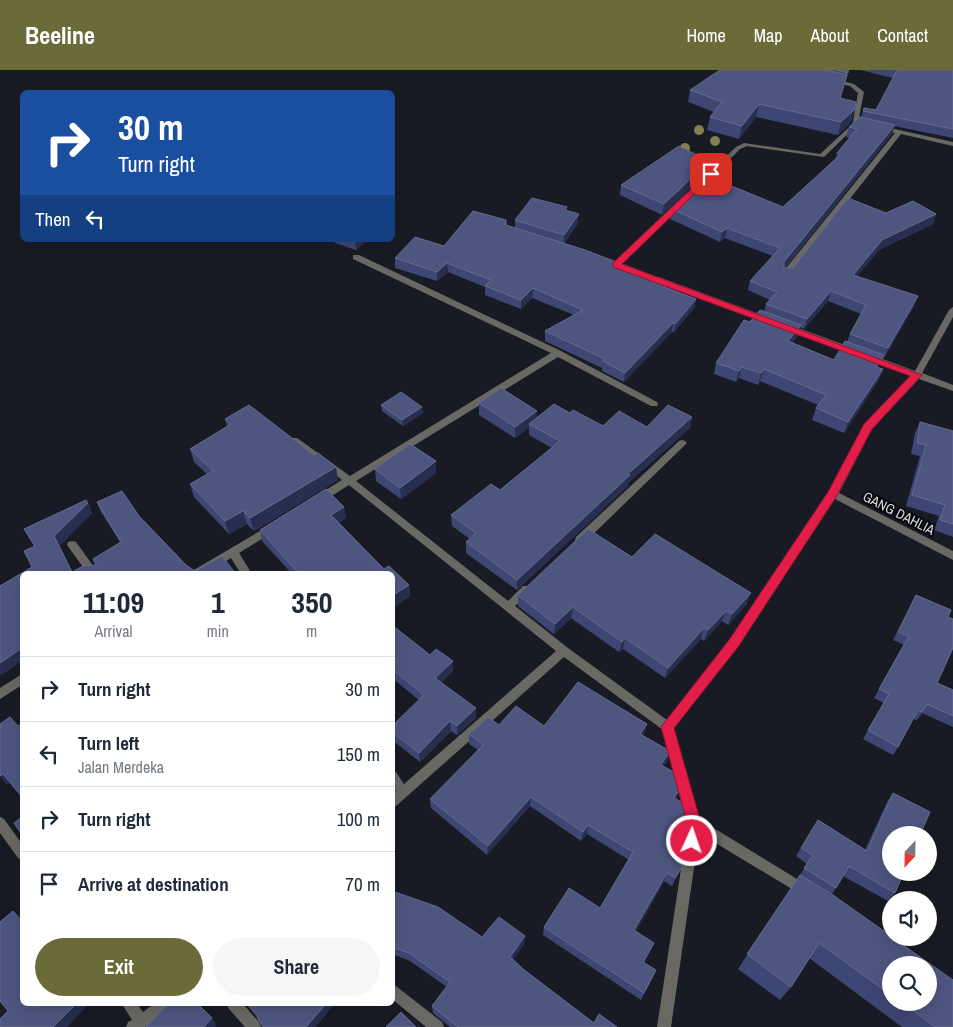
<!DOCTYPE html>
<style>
body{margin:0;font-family:"Archivo Narrow",sans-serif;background:#f6f6f7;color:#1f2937;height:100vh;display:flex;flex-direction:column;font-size:19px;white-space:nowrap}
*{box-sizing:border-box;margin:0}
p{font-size:16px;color:#747a83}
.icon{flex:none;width:28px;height:28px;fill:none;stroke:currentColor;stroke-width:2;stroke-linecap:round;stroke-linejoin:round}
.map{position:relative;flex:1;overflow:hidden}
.drawer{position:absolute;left:20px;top:501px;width:375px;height:435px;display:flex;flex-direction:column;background:#fff;border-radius:8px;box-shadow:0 5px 20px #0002}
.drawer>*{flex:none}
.hud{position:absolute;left:20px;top:20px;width:375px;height:152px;border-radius:8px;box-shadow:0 5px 20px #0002;background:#1a4fa0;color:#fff;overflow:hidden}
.needle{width:32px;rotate:202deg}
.fabs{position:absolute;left:882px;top:756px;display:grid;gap:10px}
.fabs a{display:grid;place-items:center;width:55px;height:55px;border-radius:50%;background:#fff;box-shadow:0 5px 20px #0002;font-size:25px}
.pin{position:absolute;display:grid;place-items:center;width:42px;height:42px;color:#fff;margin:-21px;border-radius:10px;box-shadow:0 2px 8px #0006}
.me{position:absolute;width:55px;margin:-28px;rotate:3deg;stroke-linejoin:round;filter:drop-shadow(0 0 4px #0008)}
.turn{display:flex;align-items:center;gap:18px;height:105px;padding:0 15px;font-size:22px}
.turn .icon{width:65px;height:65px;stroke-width:2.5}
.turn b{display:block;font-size:35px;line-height:42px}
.then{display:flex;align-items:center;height:48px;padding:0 15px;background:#0003;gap:10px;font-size:19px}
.eta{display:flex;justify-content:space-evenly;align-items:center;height:85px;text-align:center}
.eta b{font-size:30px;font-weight:700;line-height:35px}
.action{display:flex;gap:10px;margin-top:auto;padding:10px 15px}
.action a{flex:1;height:58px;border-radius:30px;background:#6b6b39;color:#fff;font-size:20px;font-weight:700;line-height:58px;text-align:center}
.action a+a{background:#f6f6f7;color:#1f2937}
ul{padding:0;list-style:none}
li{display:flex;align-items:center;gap:15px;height:65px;padding:0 15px;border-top:1px solid #e0e1e3}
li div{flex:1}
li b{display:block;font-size:19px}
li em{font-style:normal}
header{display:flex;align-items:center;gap:30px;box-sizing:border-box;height:70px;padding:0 25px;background:#6b6b39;color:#fff}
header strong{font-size:24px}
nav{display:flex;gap:28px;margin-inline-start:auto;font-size:18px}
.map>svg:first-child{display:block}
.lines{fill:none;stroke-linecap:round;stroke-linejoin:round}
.lane{fill:#696863;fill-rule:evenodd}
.street{fill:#696863;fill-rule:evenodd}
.tree{fill:#837f50}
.wall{fill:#3e4674;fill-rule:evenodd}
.shaded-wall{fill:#282e4f}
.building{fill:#4e5680;stroke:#646b8f}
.route{fill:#e11d48;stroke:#92132f}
.labels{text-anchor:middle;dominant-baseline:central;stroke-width:4;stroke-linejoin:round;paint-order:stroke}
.street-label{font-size:14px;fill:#d9dbe1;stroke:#06060a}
</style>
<header>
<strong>Beeline</strong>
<nav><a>Home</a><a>Map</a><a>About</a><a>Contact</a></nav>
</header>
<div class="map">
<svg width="953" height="957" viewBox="0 0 953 957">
<rect width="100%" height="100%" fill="#191b24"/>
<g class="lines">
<path class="lane" d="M831,8L854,14L864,22L858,53L853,52L858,23L850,16L829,11L828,10Z
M72,471L76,472L99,504H88L67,475L68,472Z"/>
<path class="street" d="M857,50L860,52L859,53L824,87L747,76L740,79L703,117L696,115L736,77L744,73L820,84Z
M881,56L953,72V76L901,64L789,206H783V202L895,63L879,59L878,58Z
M678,131L685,133L619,197H613V193Z
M353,185H359L561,281L657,332L658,334L657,336H651L558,287L356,411L508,531L523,516H531L532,519L531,522L515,536L568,578L667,650L730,570L829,422L865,355L911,306L866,289V285H872L915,301L949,240L953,237V247L922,303L953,315V321L919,309L872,359L839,423L953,481V490L835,429L738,576L674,658L699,749L810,817L812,821L810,825L806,827L802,825L699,763L671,957H657L688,753L663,660L564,587L396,736L392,737V724L396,721L392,717V701L396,702L404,714L556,581L349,415L322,432H316L314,429L316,426L342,410L289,370L291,368H297L350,406L551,283L353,189Z
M653,207H659L770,248L771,250L770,252H764L653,211Z
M787,254L856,279L857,281L856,283H850L784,259V255Z
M682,370L685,371L687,373L685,375L584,473H576L575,470L576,467L679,371Z
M272,454L275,455L277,458L275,461L239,483L252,504H241L231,488L205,504H191L192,501Z
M22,604V615L0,629V618Z
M0,747L4,749L22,774V790L18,788L0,763Z
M392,913L442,952L444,957H426L392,929Z
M122,934H137L143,942L154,934H172L170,939L145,957H126L128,952L132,950Z
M227,934H243L259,952L261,957H245L229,939Z"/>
</g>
<g class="tree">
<circle cx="699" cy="60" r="5"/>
<circle cx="715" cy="71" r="5"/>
<circle cx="685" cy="78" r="5"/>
</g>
<path class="wall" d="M720,0H849L840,28L855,39L851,52L838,65L756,47L739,69L707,60L710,47L714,42L688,32L690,20Z
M860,0H953V68L894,56L892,64L785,198H793L886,143L936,144L933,154L879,180L857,206L914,236L884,288L883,287L878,298L883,299L878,311L844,363L812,350L816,338L818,335L760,311L758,315L739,308L736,312L714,304L716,293L750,252L764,242L766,234L770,230L748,220L750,211L773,186L725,168L720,172L670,149L672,139L783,137L835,90L837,83L850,68L846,67L849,57L861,47L864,38L876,40L893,8ZM828,231L861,244L850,264L847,272L834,290L792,273L797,266L800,257L804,259Z
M701,98L697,101V112L662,145L620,125L621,115Z
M567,137L566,140L578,153L564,174L668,218L696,229L694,238L674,262H672L624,312L602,301V298L545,271V261L574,245L532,228L521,239L485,225V217L448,202L437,211L395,198V188L444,176L506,155L515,158V150Z
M335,170H367L356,180L335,173Z
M479,333L536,348L570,343L603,356L647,357L692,347L690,358L628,413V416L517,520L466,483V472L470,469L452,456L451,445L500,420L552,378L529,365V358L515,368L479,345Z
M381,335L422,337L423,343L403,356L382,341Z
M225,349L338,410L254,461L247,454L229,464L194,427L190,414L207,404L194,392L190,379L227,357Z
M920,352L953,361V467L934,460L939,446L906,436L920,386L911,384L915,363Z
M436,391V403L401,429L376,411L375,399Z
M326,419L344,437L346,448L338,453L384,499L389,496L409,515L410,526L392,538V504H292L262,471L260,460Z
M97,432L139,446L186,495L195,501L236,504H22L2,605L0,603V516L32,497L34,476L24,459L88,433L92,443L59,476L72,502L96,495L120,472L101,442Z
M632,487L747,534L728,555L722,551L704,571L701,569L665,608L623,579L619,582L571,548L554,564L518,536V525Z
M916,525L948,547L937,613L953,620V657L922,643L917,650L913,649L898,677L893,685L863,669L884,633L874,628L904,575L893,570Z
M392,555L430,585L453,591V601L441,612L476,648L457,665L451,661L420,692L392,670V656L419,630L392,608Z
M647,654L643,666L667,691L663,696L682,715L678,724L676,729L689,743L686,753L680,763L682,775L680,780L678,805L672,816L664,811L636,861L651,880L644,893L656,900L641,930L543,865L544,857L600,838L629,790L587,764L581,771L530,736L487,785L431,738L430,729L478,680L469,674V664L499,655L544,656Z
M893,723L895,823L888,831L843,806L832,824L953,957H902L809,888L791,917L780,930L738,899L807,794L796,786L818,750L865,780L887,732ZM891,895L929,932H891Z
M392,821L482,867L524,874L513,889L523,899L594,953L617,957H450L433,943L432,936L447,917L410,891L392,884Z
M246,934H334L315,957H262L257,947Z"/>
<path class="shaded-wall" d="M759,34L756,47L739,69L742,56Z
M855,39L851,52L838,65L841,52Z
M895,55L892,64L781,202L784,192Z
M703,88L701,98L685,107L687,97Z
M699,101L697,112L662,145L664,134Z
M579,144L578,153L564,174V165Z
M936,144L933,154L879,180L850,215L853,205L882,170Z
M727,158L725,168L720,172L722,162Z
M355,170H367L356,180Z
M447,193L448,202L437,211V202Z
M669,212L667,221L664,217Z
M533,218L532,228L521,239V230Z
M831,221L828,231L804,259L807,249Z
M918,226L914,236L884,288L888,278Z
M696,229L694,238L674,262L676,253Z
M673,253L672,262L624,312L625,303Z
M801,255L797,266L784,282L788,271Z
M884,285L879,296L872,308L876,297Z
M742,297L739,308L736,312L739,301Z
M764,299L760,311L758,315L761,303Z
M883,299L878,311L844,363L848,352Z
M422,337L423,343L403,356L402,350Z
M537,341L536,353L529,354V358L515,368V357Z
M692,347L690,358L628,413V416L517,520V510L628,404Z
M436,391V403L401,429L400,418Z
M336,397L338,410L254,461L250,448Z
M88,433L92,443L59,476L54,466Z
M344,437L346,448L333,456L331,445Z
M243,441L247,454L229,464L225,451Z
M409,515L410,526L392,538V526Z
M751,523L747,534L728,555L732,544Z
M573,537L571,548L554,564L555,554Z
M726,541L722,551L704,571L708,560Z
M704,558L701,569L665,608L668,598Z
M625,568L623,579L619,582L622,572Z
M22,578V591L2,605L0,603V593Z
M453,591V601L436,618L435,608Z
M476,638V648L457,665V656Z
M450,651L451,661L420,692L419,683Z
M647,654L644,664L637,674L640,664Z
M670,681L667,691L658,704L661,695Z
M3,704L10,713L7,715L0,706Z
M682,715L678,724L671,737L674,728Z
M531,727L530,736L487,785L488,776Z
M689,743L686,753L675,771L678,762Z
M588,755L587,764L581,771L583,762Z
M685,766L682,775L675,788L678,779Z
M682,797L678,805L672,816L675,808Z
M667,803L664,811L632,868L634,860Z
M525,866L524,874L510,894V887Z
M654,873L651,880L640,899L643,892Z
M76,934H83L86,937L67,957H53Z
M326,934H334L315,957H306Z
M212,948L217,955L215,957H204Z"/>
<path class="building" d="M720,0H827L847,5L840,28L856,32L855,39L841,52L759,34L742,56L710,47L722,32L690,20Z
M836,0H848V3Z
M897,0H953V59L863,41L864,38L876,40Z
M860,47L895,55L784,192V198H793L848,128L886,143L913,131L936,144L882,170L853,205L918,226L888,278L850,264L866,235L831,221L807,249L766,234L777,222L750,211L780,178L727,158L722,162L672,139L707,106L783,137L840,85L837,83L857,59L849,57Z
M679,76L703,88L687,97L699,101L664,134L621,115Z
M532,128L567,137L565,140L579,144L564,165L515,150Z
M473,141L506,150V155L585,180L669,212L664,217L696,229L676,253H673L625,303L603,291L605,289L545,261L583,240L533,218L521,230L485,216L491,210L447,193L437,202L395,188L415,167L444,176Z
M760,240L801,255L788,271L834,290L845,271L884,285L876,297L883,299L848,352L816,338L826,325L764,299L761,303L742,297L739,301L716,293L744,250L750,252Z
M501,318L537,341L515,357L479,333Z
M401,322L422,337L402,350L381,335Z
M554,334L570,343L573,340L603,356L619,341L647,357L668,335L692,347L628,404L630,405L517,510L466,472L476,463L451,445L491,414L500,420L560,371L529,354Z
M249,335L314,385L318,383L336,397L250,448L243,441L225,451L190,414L213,401L190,379L231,354L225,349Z
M920,352L953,361V454L940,450L945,435L912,425L926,375L917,373Z
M410,374L436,391L400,418L375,399Z
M326,419L344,437L331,445L384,499L389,496L409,515L392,526V504H299L260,460Z
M122,421L139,446L186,495L195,501L222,486L236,504H22V578L0,593V516L32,497L24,481L35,476L24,459L86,430L88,433L54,466L72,502L83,496L96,495L93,489L121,472L97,432Z
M588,459L632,487L655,464L751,523L732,544L726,541L708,560L704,558L668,598L625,568L622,572L573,537L555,554L518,525Z
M916,525L951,540L948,547L953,549V578L937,613L953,620V646L927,634L922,642L918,640L898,677L868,660L889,624L879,619L909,566L898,562Z
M392,555L430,585L436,579L453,591L435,608L476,638L457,656L450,651L419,683L392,662V656L424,625L392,599Z
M578,612L647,654L640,664L670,681L661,695L679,705L682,715L674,728L687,735L689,743L678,762L685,766L678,779L684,782L682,797L675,808L667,803L634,860L654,873L643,892L656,900L644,923L544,857L569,818L600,838L633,782L588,755L583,762L531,727L488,776L430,729L483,675L469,664L488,647L499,655L516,636L544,656Z
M10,647L18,656L22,653V727L3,704L0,706V654Z
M893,723L930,742L920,765H891V802H904L895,823L849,796L836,818L804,798L813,785L801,778L818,750L867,781Z
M22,747V765L14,753Z
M800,805L833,825L891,866V868H893L953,910V957H935L901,932H929V895H891V925L819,873L791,917L747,884Z
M392,821L438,837L482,867L499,847L525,866L510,887L523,899L594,953L599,944L617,957H458L432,936L450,912L409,883L392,877Z
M13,841L22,851V934H76L53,957H0V949L8,941L0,931V852Z
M168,934H198L212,948L204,957H146Z
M247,934H326L306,957H264L259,951L256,944Z
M401,942L416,957H386Z"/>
<path class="route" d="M708,103L715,104L622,194L922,305L872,359L836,427L738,577L674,658L701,753L696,776L692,778L687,776L684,771L687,753L661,657L729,570L828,422L864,354L910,306L613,197V193Z"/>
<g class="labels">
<g class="street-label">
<text transform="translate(899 443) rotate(27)">GANG DAHLIA</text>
</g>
</g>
</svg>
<div class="fabs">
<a><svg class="needle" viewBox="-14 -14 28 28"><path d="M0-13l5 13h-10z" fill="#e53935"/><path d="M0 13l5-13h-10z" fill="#747a83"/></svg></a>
<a><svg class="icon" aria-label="sound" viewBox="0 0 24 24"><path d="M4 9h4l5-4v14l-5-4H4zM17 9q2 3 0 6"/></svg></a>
<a><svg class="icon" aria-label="search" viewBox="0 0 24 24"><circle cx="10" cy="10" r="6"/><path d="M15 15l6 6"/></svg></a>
</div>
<div class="pin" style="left:711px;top:104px;background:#d93025"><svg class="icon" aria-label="arrive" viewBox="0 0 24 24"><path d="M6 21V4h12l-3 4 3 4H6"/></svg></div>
<svg class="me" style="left:692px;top:771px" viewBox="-20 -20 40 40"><circle r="17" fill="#e11d48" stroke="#fff" stroke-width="3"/><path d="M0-11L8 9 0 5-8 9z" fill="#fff"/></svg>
<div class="hud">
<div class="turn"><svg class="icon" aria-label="right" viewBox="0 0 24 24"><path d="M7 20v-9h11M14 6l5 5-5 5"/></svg><div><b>30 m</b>Turn right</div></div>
<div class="then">Then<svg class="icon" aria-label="left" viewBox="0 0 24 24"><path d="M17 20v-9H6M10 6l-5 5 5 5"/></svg></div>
</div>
<section class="drawer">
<div class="eta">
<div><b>11:09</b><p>Arrival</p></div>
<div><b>1</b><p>min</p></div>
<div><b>350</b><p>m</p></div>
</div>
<ul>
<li><svg class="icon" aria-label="right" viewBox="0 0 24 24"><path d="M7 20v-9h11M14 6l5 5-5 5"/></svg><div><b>Turn right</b></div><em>30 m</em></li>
<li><svg class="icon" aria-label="left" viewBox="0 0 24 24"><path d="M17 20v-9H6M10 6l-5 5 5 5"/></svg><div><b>Turn left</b><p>Jalan Merdeka</p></div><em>150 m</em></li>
<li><svg class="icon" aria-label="right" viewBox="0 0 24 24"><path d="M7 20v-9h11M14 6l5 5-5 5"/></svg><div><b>Turn right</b></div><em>100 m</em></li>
<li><svg class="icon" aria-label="arrive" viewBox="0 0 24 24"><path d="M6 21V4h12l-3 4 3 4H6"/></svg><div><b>Arrive at destination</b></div><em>70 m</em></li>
</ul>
<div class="action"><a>Exit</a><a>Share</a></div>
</section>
</div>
